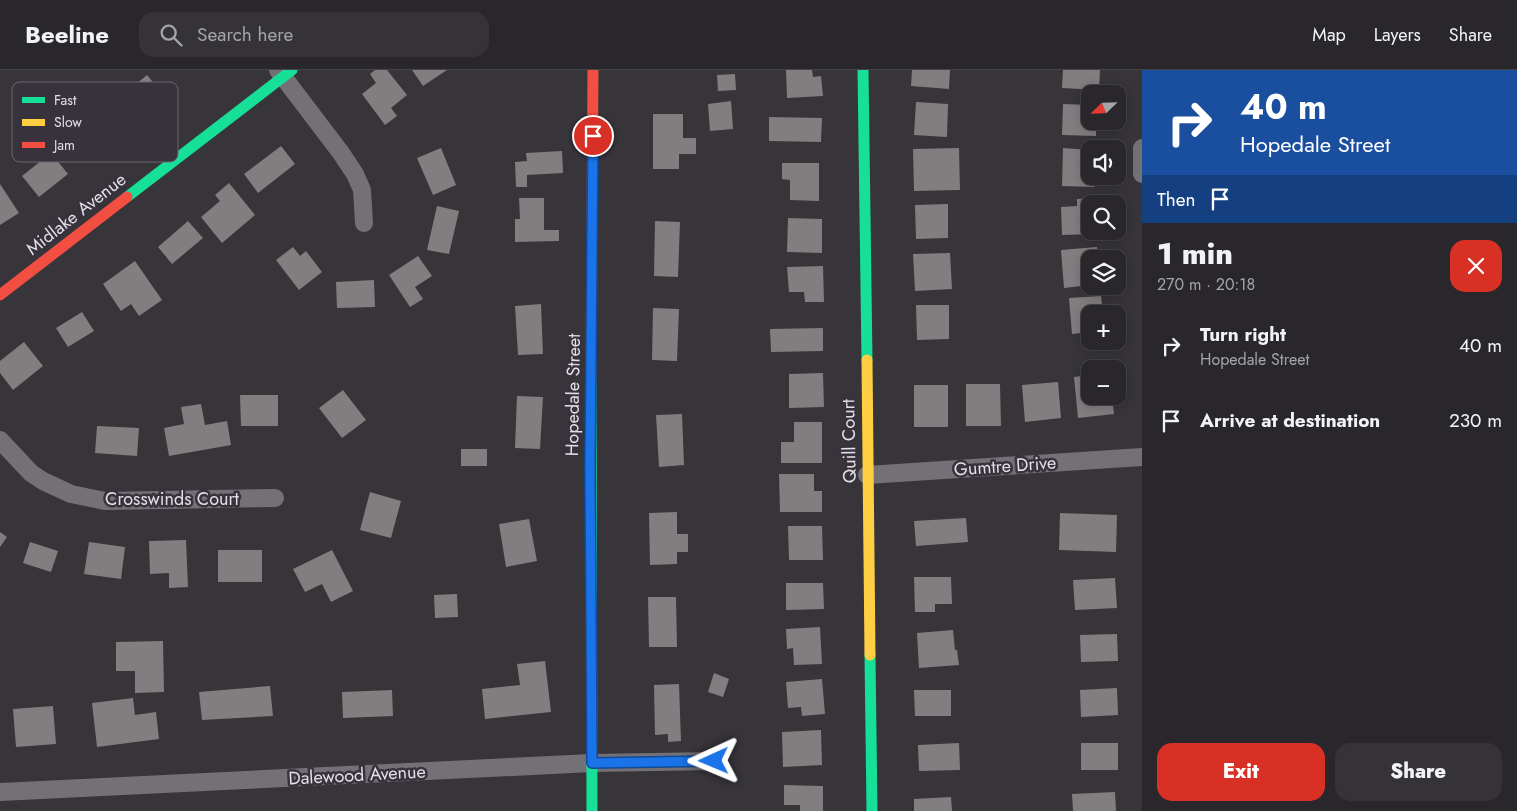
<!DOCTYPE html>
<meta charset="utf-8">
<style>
body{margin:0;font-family:Jost,sans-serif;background:#353338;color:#f1f3f6;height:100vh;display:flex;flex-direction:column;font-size:19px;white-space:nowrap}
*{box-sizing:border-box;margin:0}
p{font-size:16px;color:#a5a5a9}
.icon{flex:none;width:28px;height:28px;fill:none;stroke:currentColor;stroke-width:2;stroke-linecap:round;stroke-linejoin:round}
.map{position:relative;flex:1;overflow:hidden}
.drawer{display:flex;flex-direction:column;background:#29272c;width:375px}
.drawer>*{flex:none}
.hud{background:#1a4fa0;color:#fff;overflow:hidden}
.needle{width:32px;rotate:247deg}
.tools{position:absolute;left:1081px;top:15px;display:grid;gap:10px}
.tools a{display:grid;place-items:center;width:45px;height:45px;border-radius:10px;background:#29272c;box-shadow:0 2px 12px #0003,0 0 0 1px #454448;font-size:25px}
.pin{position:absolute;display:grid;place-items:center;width:42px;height:42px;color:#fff;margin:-21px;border:2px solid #fff;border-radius:50%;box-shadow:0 1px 5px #0007}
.me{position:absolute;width:55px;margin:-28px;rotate:269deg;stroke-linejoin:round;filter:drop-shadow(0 0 4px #0008)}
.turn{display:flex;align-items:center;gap:18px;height:105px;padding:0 15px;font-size:22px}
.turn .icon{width:65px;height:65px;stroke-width:2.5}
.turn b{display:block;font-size:35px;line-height:42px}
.then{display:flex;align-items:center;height:48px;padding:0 15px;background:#0003;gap:10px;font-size:19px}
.round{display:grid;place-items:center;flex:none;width:52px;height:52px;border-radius:15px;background:#353338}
.headline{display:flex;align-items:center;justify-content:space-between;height:85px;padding:0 15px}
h1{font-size:30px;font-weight:800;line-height:38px}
.button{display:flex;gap:10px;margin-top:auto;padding:10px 15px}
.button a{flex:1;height:58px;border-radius:15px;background:#d93025;color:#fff;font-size:20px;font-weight:800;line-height:58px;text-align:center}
.button a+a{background:#353338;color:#f1f3f6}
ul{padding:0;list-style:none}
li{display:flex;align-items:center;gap:15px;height:75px;padding:0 15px}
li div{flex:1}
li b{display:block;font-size:19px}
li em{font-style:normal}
header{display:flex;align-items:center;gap:30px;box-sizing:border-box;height:70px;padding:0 25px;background:#29272c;border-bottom:1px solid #454448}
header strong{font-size:24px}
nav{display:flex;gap:28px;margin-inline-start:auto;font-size:18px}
.search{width:350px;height:45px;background:#353338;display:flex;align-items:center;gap:12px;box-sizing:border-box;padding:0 18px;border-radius:15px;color:#a5a5a9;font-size:19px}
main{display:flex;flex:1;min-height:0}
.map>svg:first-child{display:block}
.building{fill:#827e7f}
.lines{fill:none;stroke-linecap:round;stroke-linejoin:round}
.street{stroke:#737176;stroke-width:18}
.fast{stroke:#16e098;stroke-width:11}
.slow{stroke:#ffcf43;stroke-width:11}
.jam{stroke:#f24e42;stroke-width:11}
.route-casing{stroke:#114b97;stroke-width:12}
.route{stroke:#1a73e8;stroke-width:9}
.labels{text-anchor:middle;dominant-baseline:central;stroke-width:5;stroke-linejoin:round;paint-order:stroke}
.street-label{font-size:18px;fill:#e2dfe6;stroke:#37323c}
.key{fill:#37323c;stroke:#6a666f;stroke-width:1}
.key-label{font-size:14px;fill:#e2dfe6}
</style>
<header>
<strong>Beeline</strong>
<div class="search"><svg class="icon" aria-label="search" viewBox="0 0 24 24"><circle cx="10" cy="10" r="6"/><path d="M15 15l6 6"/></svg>Search here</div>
<nav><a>Map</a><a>Layers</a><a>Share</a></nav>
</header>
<main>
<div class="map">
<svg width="1142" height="741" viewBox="0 0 1142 741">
<rect width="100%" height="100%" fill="#37343a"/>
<path class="building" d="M375,0H387L407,25L391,38L397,46L385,55L362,24L376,13L370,4Z
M412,0H447L423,16Z
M786,0H812L813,7L821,6L823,26L787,28Z
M912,0H950L949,19L911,16Z
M1063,0H1100L1099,20L1062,18Z
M735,4L736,20L718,21L717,5Z
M147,5L166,28L134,55L115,32Z
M731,31L733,59L710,61L708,34Z
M916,32L948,34L947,67L914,65Z
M1063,34L1090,35V51H1096V66L1062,65Z
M653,44H683V68H696V84H679V99H653Z
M769,47L822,48L821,72L769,71Z
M281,76L295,94L258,123L244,104Z
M441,78L456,115L433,125L417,88Z
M959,78L960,120L914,121L913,79Z
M1063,78L1090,80V106H1095L1094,117L1062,116Z
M562,81L563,103L527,105V117H516L515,92L527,91L526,83Z
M51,83L68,104L39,127L22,106Z
M782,93H819V131L790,130V110L782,109Z
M229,113L255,145L222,173L201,147L220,131L215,125Z
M0,114L19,143L0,155Z
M519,128H544V160H559V171L515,172V149H520Z
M1094,128L1095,134H1090V161H1096V164L1062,165L1061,137L1077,136V129Z
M948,134V168L916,169L915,135Z
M437,136L459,141L449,184L427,180Z
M788,148L822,149V183L787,182Z
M188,151L203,168L172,194L158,177Z
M655,151L680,152L678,207L654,206Z
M293,177L300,186L306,181L322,202L299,220L276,190Z
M1097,177L1098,189H1090V215L1064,218L1061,180Z
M950,183L952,219L915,221L913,184Z
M418,186L432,206L415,217L423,229L410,237L389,205Z
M135,191L162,230L139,246L131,234L121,241L103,214Z
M823,196L824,232H805L804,222H789L787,197Z
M374,210L375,237L337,238L336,212Z
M1101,226L1103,244H1090V262L1072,264L1069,228Z
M541,234L543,284L518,285L515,236Z
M916,235H949V269L917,270Z
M653,238L679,239L677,291L652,290Z
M82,242L94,261L68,277L56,258Z
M823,258V281L771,282L770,259Z
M24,272L43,296L13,320L0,303V291Z
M823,303L824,337L789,338V304Z
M1090,305V326H1112L1114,344L1078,348L1074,307Z
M1058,312L1061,348L1025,352L1022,315Z
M966,314H1000L1001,356H966Z
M914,315H948V357H914Z
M343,320L366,350L342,368L319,338Z
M240,325H278V356H241Z
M517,326L543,327L540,379L515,378Z
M201,334L205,355L227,351L231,375L169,386L164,358L184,354L181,337Z
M682,344L684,395L659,397L656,345Z
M794,352H822V393H781V372H794Z
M97,356L139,358L137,386L95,383Z
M461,379H487V396H461Z
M779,404H814V421H822V442H780Z
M370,422L401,431L391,468L360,460Z
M677,442V464H688V482H677V494L650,495L649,443Z
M1060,443L1117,445L1116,482L1059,480Z
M966,448L968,472L916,476L914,451Z
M529,449L537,491L506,497L499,454Z
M788,456H822L823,490H789Z
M0,462L7,467L0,477Z
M186,470L188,517L169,518V503L150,504L149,471Z
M30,472L58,481L51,502L23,493Z
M89,472L125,477L121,509L84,504Z
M218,480H262V512H218Z
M332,480L353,521L331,532L322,514L305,522L293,499Z
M914,507H951L952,534H935V542H915Z
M1115,508L1117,538L1075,540L1073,510Z
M786,513H823L824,539L786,540Z
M457,524L458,547L435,548L434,525Z
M648,527H676L677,577H649Z
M820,557L822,594L794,595L793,578L787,579L786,559Z
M953,560L955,580H957L959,595L919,598L917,563Z
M1117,564L1118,591L1081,592L1080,565Z
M163,571L164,622L135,623V601H116V572Z
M545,591L551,642L485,649L482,619L520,615L517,594Z
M714,603L729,609L723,627L708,622Z
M822,609L825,644L802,646L801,637L788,638L786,612Z
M679,614L681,671L668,672V664L655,665L654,615Z
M270,616L273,646L202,650L199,622Z
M1117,618L1118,645L1081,647L1080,620Z
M392,620L393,646L343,648L342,622Z
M914,620H951V646H915Z
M133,628L135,645L156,642L159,669L97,677L92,633Z
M53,636L56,674L16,677L13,639Z
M821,660L822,695L783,697L782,662Z
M959,673L960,700L919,701L918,675Z
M1081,673H1118V700H1081Z
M784,715L823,716V741H800V735H784Z
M1115,722L1116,741H1073L1072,724Z
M951,727L952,741H914V729Z"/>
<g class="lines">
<path class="street" d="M278,0L341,83L355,104L362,120L364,153
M1142,78V104
M0,370L31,403L43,411L71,424L105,431L275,428
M867,405L1142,387
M0,722L592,693L714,691"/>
<path class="fast" d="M863,0L867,290
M127,127L292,0
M591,310L592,741
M870,585L872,741"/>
<path class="slow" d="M867,290L870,585"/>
<path class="jam" d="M0,225L127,127
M591,310L593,0"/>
</g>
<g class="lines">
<g class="route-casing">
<path id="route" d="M593,66L590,395L592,693L714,691"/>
</g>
<use href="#route" class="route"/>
</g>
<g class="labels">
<g class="street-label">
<text transform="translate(76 144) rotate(-38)">Midlake Avenue</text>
<text transform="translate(573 325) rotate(-89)">Hopedale Street</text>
<text transform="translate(849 371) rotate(-91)">Quill Court</text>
<text transform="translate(1005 396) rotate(-4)">Gumtre Drive</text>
<text x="172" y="429">Crosswinds Court</text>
<text transform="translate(357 705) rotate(-3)">Dalewood Avenue</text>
</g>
</g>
<rect x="12" y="12" width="166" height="80" rx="8" class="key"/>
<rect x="22" y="27" width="23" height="6" fill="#16e098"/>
<rect x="22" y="49" width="23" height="7" fill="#ffcf43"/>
<rect x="22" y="72" width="23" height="6" fill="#f24e42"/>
<g class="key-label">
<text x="54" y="35">Fast</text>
<text x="54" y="57">Slow</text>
<text x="54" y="80">Jam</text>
</g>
</svg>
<div class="tools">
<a><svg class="needle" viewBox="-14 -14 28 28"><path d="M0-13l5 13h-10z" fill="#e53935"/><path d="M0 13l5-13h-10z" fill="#a5a5a9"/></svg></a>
<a><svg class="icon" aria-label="sound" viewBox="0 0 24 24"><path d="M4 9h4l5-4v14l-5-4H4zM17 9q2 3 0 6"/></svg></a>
<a><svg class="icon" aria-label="search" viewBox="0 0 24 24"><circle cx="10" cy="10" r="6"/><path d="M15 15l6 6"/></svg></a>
<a><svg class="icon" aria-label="layers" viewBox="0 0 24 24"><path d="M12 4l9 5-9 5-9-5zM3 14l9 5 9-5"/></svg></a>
<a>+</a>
<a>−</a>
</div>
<div class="pin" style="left:593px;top:66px;background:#d93025"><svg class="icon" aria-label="arrive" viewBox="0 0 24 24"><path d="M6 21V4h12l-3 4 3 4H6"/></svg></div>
<svg class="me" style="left:714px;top:691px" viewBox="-20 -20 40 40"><path d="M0-17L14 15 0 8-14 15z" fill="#1a73e8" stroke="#fff" stroke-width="4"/></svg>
</div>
<section class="drawer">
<div class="hud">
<div class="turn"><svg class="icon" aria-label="right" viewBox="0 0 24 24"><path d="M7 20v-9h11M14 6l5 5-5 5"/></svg><div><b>40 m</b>Hopedale Street</div></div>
<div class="then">Then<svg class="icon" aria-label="arrive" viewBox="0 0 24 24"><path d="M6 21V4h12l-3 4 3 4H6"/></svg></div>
</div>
<div class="headline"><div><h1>1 min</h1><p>270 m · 20:18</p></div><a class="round" style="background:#d93025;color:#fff"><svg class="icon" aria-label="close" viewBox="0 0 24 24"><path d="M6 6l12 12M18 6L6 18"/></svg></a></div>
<ul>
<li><svg class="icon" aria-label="right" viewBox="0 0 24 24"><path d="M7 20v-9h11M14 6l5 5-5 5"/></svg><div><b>Turn right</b><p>Hopedale Street</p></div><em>40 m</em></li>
<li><svg class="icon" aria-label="arrive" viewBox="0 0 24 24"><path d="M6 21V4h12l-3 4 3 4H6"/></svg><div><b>Arrive at destination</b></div><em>230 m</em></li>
</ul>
<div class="button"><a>Exit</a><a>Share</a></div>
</section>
</main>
